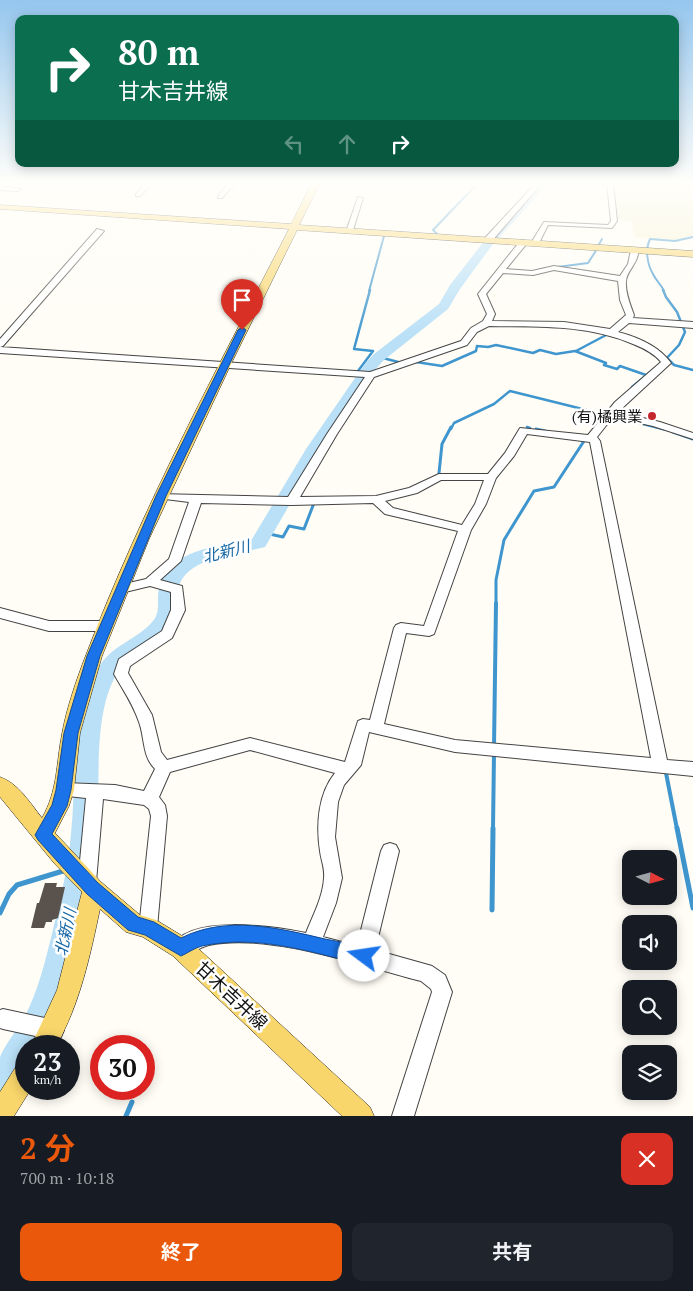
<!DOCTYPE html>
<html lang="ja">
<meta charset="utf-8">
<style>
body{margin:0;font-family:"PT Serif","Noto Sans JP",serif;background:#20242c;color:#f1f3f6;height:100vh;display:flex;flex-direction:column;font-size:19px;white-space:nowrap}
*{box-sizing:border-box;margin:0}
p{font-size:16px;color:#9ea1a6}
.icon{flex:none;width:28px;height:28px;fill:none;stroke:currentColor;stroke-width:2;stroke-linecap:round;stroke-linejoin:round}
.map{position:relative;height:1116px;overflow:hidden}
.panel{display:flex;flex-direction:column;background:#171b24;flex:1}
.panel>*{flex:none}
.guide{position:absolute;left:15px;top:15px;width:664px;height:152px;border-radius:10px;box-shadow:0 2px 12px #0003;background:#0b6e4f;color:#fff;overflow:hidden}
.needle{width:32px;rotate:96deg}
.tools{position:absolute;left:622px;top:850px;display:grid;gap:10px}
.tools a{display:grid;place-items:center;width:55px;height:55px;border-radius:10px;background:#171b24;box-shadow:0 2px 12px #0003;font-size:25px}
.speed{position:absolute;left:15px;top:1035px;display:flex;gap:10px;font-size:25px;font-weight:700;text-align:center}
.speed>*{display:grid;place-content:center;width:65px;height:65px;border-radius:50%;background:#171b24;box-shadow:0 2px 12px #0003;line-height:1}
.speed small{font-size:12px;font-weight:400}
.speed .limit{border:8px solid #d22;background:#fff;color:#111}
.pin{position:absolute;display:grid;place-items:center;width:42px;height:42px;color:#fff;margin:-51px -21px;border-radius:50% 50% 50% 0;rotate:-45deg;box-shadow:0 0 5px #0007}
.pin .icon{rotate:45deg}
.me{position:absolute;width:55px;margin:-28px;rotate:284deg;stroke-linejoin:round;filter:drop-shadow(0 0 4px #0008)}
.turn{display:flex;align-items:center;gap:18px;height:105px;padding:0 20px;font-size:22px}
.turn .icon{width:65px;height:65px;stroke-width:2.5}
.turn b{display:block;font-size:35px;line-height:42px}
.lanes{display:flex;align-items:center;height:48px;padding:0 20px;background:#0003;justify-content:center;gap:25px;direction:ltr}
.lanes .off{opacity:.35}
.round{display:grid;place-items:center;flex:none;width:52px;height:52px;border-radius:10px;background:#20242c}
.head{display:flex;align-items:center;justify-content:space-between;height:85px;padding:0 20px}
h1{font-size:30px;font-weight:700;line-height:38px;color:#ea580c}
.action{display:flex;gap:10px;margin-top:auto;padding:10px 20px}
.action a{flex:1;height:58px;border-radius:10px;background:#ea580c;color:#fff;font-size:20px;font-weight:700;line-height:58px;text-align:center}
.action a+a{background:#20242c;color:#f1f3f6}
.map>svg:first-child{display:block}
.farmland{fill:#f6f3d4}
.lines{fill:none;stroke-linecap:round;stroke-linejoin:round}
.stream-far4{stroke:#3f96cf;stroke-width:2}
.stream-far3{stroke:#3f96cf;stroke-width:2.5}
.stream-far2{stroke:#3f96cf;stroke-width:3}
.stream-far1{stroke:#3f96cf;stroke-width:4}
.stream{stroke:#3f96cf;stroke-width:5}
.river{fill:#b9e0f7;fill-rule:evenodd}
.building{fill:#5a524d}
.minor-casing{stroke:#444;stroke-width:2}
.major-casing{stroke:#222;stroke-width:1}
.minor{fill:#fff;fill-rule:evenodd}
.major{fill:#f9d66b;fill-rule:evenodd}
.route{fill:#1a73e8;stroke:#114b97}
.poi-dot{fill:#c4262e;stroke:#fff;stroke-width:2}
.labels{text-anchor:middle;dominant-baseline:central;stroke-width:5;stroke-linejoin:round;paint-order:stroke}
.poi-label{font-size:15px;fill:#111;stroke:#fff;text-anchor:end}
.water-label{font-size:16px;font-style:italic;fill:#1768a6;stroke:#fff}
.near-street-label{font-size:18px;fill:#111;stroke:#fff}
</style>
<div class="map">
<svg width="693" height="1116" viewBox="0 0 693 1116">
<rect width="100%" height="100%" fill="#fffdf5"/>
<path class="farmland" d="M613,183H693V236L675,240L634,237L632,222L616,220Z"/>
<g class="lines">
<path class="stream-far4" d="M437,234L433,230L478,183
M598,246L602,239
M542,269L588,263L597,249
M369,291L384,236
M664,291C661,284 656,281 653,274C647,264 645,249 650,239L675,241L693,237"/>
<path class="stream-far3" d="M663,290L666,297L677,312L685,332L679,345L665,360
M576,351L608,334
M379,357L402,363
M668,359L674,365L693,370
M416,362L442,366L476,351L477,346L488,347L496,345L533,353L540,350L556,354L575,351L606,363L604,365L617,369L620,366L646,375
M358,371L373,351L354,349L370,290
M632,387L654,369
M527,427L530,428
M451,429L454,423L494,404L510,391L663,429"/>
<path class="stream-far2" d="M658,427L664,429
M536,429L545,431
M673,432L693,439
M439,473L442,444L451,427
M265,533L283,537L289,526L304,529L314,503H317
M496,604V580L504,540L534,491L554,487L586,438"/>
<path class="stream-far1" d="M494,747L496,603
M666,773L677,829
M493,829L494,753"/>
<path class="stream" d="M677,828L693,908
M492,910L493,828
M0,913L9,894L17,885L63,871
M126,1116L132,1102"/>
<path class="river" d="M539,183H549L493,244L460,289L448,309L384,360L374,371L322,449L265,547C240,554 185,556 178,589C177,594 179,599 179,604C180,613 174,623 168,631C154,649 128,655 116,675C92,718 101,787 97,835C92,899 72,989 42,1046H26C26,1071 26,1089 0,1100C0,1087 0,1071 0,1058C1,1050 20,1026 25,1016C38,991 45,962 52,934C60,901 68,868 71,834C77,778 69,714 101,664C113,645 138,639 153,621C162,610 155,598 160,586C174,546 218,548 252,539L306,449L364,365L374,354L439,304L450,285L485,240Z"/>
</g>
<path class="building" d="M45,883H57L56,887H65L58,918L52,920V922H46L44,928H31L37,903H39Z"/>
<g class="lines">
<g class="minor-casing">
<path id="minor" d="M146,183H153L140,196H136V194Z
M229,183H235L222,198H218V196Z
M536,183H542L491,242H485V238Z
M607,183H613L617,221L612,228L548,225L538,245H532L531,243L544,222L608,225L611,221Z
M0,186L21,189L18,191L0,190Z
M358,197L363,198L353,230L346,232Z
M97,229L104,231L3,346L0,347V339Z
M521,240L528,242L506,269L532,271L554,266L620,276L628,264L631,250L638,248C640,263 627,269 626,281C625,292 630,304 634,315L633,318L693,322V328L629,323L618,332C637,337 659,346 671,363L618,412L660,422L693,433V439L653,426L613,417L597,437L600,441L667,760L693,762V776L455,752L369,732L361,765L344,785L338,802L335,837L342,878L336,903L323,937L357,946L381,851L384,845L390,843L396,845L399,851L375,950L432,966L445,975L452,992L414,1116H392L432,992L431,989L421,981C362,966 268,932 209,945C199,948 191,953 181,957L174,955L172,948C186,913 276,927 306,933C313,915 323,897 324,878C325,868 321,860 320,851C316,825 318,794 335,773L250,750L170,772L159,797L165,805L167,816L157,928L155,934L148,937L141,934L139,928L151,816L149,809L144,805L103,799L96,882L93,888L87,890L81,888L78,882L86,798L58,795L56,790L58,785L64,783L115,785L144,791L155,769C142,756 145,738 139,722C133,704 123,690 114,674L119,659L162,631L171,610V592L150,586L121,593L116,592L114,589L116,586L146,579L169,559L189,502L157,498L155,496L157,494L288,497L327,434L365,377L0,353V347L370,372L461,341L471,328L483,321L487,314L478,294ZM554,270L618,281L620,300L626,315L610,329L564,322L492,321L495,314L486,294L503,273L533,275ZM489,326C538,327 586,324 633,344C643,348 654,353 661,362L615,402L588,435L520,428L505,453L488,474H439L409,488L376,496L300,497L337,434L374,377L467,345L477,332ZM527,434L590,442L651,758L455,740L384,724L406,633L429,636L434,634L471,530L486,504L496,478L514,456ZM441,480H484L475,504L462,525L393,508L385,501L417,493ZM201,503L292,505L373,503L385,514L458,531L424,626L401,623L396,625L394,628L370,720L363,719L358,721L345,762L250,738L167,760L161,752L152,715L128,673L130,666L172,638L185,610L182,586L160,580L181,561Z
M0,608L49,621H106L111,623L113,626L111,629L106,631H49L0,618Z
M3,1009L54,1020L61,1023L64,1030L61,1037L54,1040L3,1029L0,1028V1010Z"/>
</g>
<g class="major-casing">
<path id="major" d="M312,183H320L299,225L693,251V257L297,230L231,364L149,539L102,656L80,733L74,790L69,806L55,833L101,882L140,915L156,920L189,940L370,1107L374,1116H342L173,956L143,937L126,932L100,909C90,956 80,1004 56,1046H31L57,990L82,892L54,863L0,797V777C18,783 30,803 42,818C58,790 56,764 62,734C66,710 77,678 86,655C142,508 217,369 289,229L0,209V205L291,224Z
M26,1061V1089H31L14,1116H0V1092L17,1065Z"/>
</g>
<use href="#minor" class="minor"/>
<use href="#major" class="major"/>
</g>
<linearGradient id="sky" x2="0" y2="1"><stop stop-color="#95c6ee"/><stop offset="0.54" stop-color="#fffefa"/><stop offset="1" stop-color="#fffefa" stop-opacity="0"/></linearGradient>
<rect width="693" height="339" fill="url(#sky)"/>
<path class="route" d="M242,327L246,330L166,496L100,656L78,733L71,790L67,806L52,834L98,883L138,917L154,922L181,938C227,915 278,928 325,939C340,942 356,944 371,950L373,956L371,962L364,965C311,952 257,934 202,946C194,948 188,953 181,956L145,935L128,930L87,894L38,840L35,835L52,805L56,790L64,733L87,656L156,496L238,330Z"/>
<circle class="poi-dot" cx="652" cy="416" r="5"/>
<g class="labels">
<g class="poi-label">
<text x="642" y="416">(有)橘興業</text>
</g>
<g class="water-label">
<text transform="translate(226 551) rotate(-14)">北新川</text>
<text transform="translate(65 932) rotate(-78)">北新川</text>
</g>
<g class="near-street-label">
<text transform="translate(232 995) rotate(43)">甘木吉井線</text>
</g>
</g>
</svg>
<div class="tools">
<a><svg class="needle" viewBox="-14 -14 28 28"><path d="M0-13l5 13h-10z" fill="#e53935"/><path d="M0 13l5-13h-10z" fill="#9ea1a6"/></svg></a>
<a><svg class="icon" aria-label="sound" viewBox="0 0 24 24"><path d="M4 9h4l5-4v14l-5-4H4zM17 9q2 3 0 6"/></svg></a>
<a><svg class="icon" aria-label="search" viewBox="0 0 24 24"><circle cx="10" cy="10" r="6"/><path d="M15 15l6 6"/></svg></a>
<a><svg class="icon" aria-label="layers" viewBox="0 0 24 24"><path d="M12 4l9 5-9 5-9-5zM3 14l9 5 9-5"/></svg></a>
</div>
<div class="speed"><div>23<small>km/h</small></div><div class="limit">30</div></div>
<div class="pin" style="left:242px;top:330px;background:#d93025"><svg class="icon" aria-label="arrive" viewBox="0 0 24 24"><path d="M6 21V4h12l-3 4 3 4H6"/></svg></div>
<svg class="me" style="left:364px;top:956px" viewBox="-20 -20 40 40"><circle r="19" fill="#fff"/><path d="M0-13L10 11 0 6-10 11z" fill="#1a73e8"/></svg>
<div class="guide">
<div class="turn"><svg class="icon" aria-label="right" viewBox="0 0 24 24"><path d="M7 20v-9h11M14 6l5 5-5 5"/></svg><div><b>80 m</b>甘木吉井線</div></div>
<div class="lanes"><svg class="icon off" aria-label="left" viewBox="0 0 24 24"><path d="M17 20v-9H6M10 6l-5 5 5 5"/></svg><svg class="icon off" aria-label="ahead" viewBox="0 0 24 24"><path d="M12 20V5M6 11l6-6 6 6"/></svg><svg class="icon" aria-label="right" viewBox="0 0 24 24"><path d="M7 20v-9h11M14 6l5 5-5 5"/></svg></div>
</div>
</div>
<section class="panel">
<div class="head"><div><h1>2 分</h1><p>700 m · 10:18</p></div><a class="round" style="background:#d93025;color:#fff"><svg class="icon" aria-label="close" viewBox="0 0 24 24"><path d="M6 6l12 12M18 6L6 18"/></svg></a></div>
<div class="action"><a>終了</a><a>共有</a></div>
</section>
